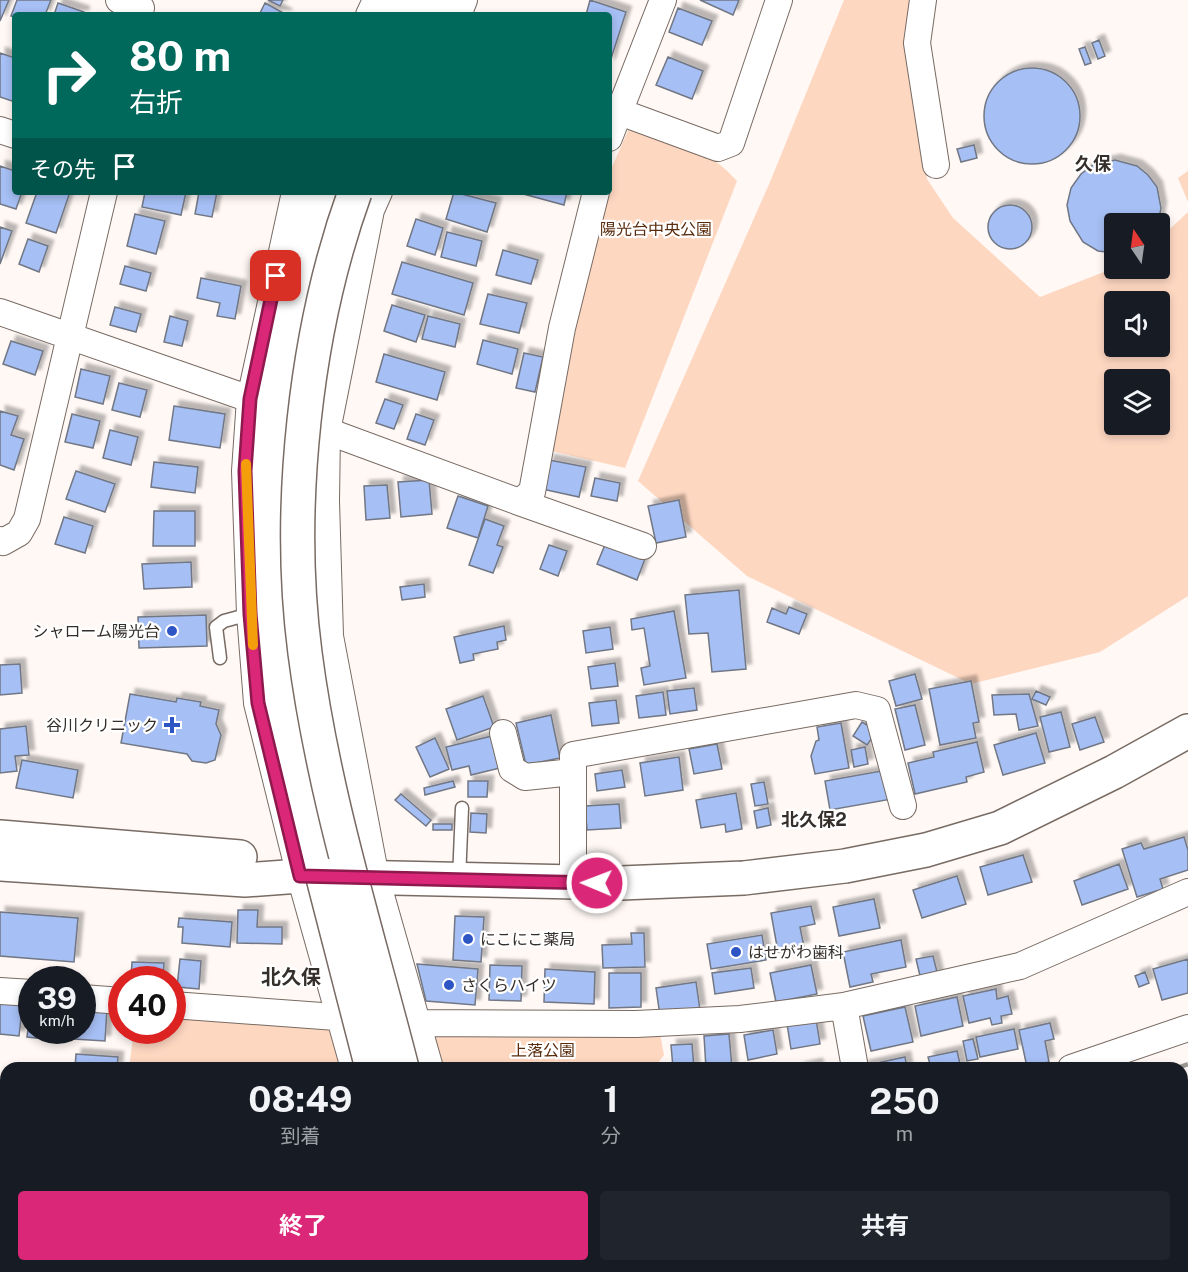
<!DOCTYPE html>
<html lang="ja">
<meta charset="utf-8">
<style>
body{margin:0;font-family:"Public Sans","Noto Sans JP",sans-serif;background:#20242c;color:#f1f3f6;height:100vh;display:flex;flex-direction:column;font-size:22px;white-space:nowrap}
*{box-sizing:border-box;margin:0}
p{font-size:20px;color:#9ea1a6}
.icon{flex:none;width:33px;height:33px;fill:none;stroke:currentColor;stroke-width:2;stroke-linecap:round;stroke-linejoin:round}
.map{position:relative;flex:1;overflow:hidden}
.side{position:absolute;left:0px;top:1062px;width:1188px;height:210px;display:flex;flex-direction:column;background:#171b24;border-radius:18px 18px 0 0;box-shadow:0 3px 9px #0003}
.side>*{flex:none}
.guide{position:absolute;left:12px;top:12px;width:600px;height:183px;border-radius:6px;box-shadow:0 3px 9px #0003;background:#00695c;color:#fff;overflow:hidden}
.needle{width:39px;rotate:347deg}
.buttons{position:absolute;left:1104px;top:213px;display:grid;gap:12px}
.buttons a{display:grid;place-items:center;width:66px;height:66px;border-radius:6px;background:#171b24;box-shadow:0 3px 9px #0003;font-size:30px}
.speed{position:absolute;left:18px;top:966px;display:flex;gap:12px;font-size:30px;font-weight:700;text-align:center}
.speed>*{display:grid;place-content:center;width:78px;height:78px;border-radius:50%;background:#171b24;box-shadow:0 3px 9px #0003;line-height:1}
.speed small{font-size:15px;font-weight:400}
.speed .limit{border:9px solid #d22;background:#fff;color:#111}
.pin{position:absolute;display:grid;place-items:center;width:51px;height:51px;color:#fff;margin:-26px;border-radius:12px;box-shadow:0 3px 9px #0006}
.me{position:absolute;width:66px;margin:-33px;rotate:271deg;stroke-linejoin:round;filter:drop-shadow(0 0 4px #0008)}
.turn{display:flex;align-items:center;gap:21px;height:126px;padding:0 18px;font-size:27px}
.turn .icon{width:78px;height:78px;stroke-width:2.5}
.turn b{display:block;font-size:42px;line-height:51px}
.then{display:flex;align-items:center;height:57px;padding:0 18px;background:#0003;gap:12px;font-size:22px}
.eta{display:flex;justify-content:space-evenly;align-items:center;height:102px;text-align:center}
.eta b{font-size:36px;font-weight:700;line-height:42px}
.primary-button{display:flex;gap:12px;margin-top:auto;padding:12px 18px}
.primary-button a{flex:1;height:69px;border-radius:6px;background:#db2777;color:#fff;font-size:24px;font-weight:700;line-height:69px;text-align:center}
.primary-button a+a{background:#20242c;color:#f1f3f6}
.map>svg:first-child{display:block}
.green{fill:#fed7c1;fill-rule:evenodd}
.building{fill:#a6bff4;stroke:#717784;stroke-width:1.5;filter:url(#shadow)}
.lines{fill:none;stroke-linecap:round;stroke-linejoin:round}
.lane-casing{stroke:#786b63;stroke-width:15}
.street-casing{stroke:#786b63;stroke-width:28}
.secondary-casing{stroke:#786b63;stroke-width:36}
.lane{stroke:#fff;stroke-width:12}
.street{stroke:#fff;stroke-width:26}
.secondary{stroke:#fff;stroke-width:33}
.rail{stroke:#9f9996;stroke-width:4.5;stroke-dasharray:12 6;stroke-linecap:butt}
.secondary-bridge-casing{stroke:#786b63;stroke-width:36;stroke-linecap:butt}
.secondary-bridge{stroke:#fff;stroke-width:33}
.route-casing{stroke:#8e194d;stroke-width:15}
.route{stroke:#db2777;stroke-width:10}
.slow{stroke:#f59e0b;stroke-width:10}
.poi-dot{fill:#2e55c4;stroke:#fff;stroke-width:2}
.labels{text-anchor:middle;dominant-baseline:central;stroke-width:4.5;stroke-linejoin:round;paint-order:stroke}
.park-label{font-size:16px;fill:#5a2d0f;stroke:#fff}
.poi-label{font-size:16px;fill:#352f2c;stroke:#fff;text-anchor:start}
.neighbourhood-label{font-size:18px;font-weight:bold;fill:#352f2c;stroke:#fff}
.quarter-label{font-size:20px;font-weight:bold;fill:#352f2c;stroke:#fff}
</style>
<div class="map">
<svg width="1188" height="1272" viewBox="0 0 1188 1272">
<defs>
<filter id="shadow"><feDropShadow dx="5.5" dy="-5.5" stdDeviation="1.5" flood-color="#0004"/></filter>
</defs>
<rect width="100%" height="100%" fill="#fff8f5"/>
<path class="green" d="M844,0H916L904,33L927,179L953,218L1040,297L1114,268H1160V238L1188,212V596L1100,652L971,684L747,576L638,481L770,182ZM1114,302H1160V346H1114ZM1114,380H1160V424H1114Z
M630,126C676,140 703,144 737,181L625,468L551,451L604,192H609V174Z
M1188,171V202L1178,178Z
M173,992L207,994L330,1025L344,1068H129L134,1031L172,1030Z
M435,1028L660,1034L664,1055L654,1068H438L432,1039Z
M1188,1126V1272H1141L1122,1266H1182V1128Z"/>
<path class="building" d="M0,0H9L0,21Z
M17,0H51L45,15H15V17L11,16Z
M268,0H283L280,6Z
M590,0L626,12L609,65V15H586Z
M700,0H739L733,15Z
M58,3L84,12L83,15H54Z
M265,3L287,15H259Z
M678,8L712,21L702,45L669,32Z
M1099,40L1105,56L1098,59L1092,43Z
M1085,47L1091,63L1085,65L1079,49Z
M0,53L15,58V102L0,97Z
M668,57L703,71L692,99L656,85Z
M984 116a48 48 0 1 1 96 0a48 48 0 1 1-96 0Z
M974,145L977,158L961,162L957,149Z
M1115,160L1137,166L1148,175L1157,187L1161,208L1158,224H1114V253L1098,251L1083,242L1070,221L1067,205L1071,188L1081,174L1093,165Z
M0,166L15,171V192H22L16,209L0,204Z
M37,192H70L56,233L26,223Z
M145,192H186L181,215L142,207Z
M199,192H217L212,217L195,214Z
M454,192L496,203L487,232L446,219Z
M516,192H567L564,205Z
M988 227a22 22 0 1 1 44 0a22 22 0 1 1-44 0Z
M135,214L165,221L156,254L127,246Z
M416,219L443,228L435,255L407,246Z
M0,227L12,231L0,264Z
M447,232L482,241L476,266L441,257Z
M28,239L48,246L39,272L19,264Z
M503,250L538,260L531,284L496,275Z
M402,262L473,283L464,315L392,294Z
M125,266L151,273L146,291L120,284Z
M201,278L241,286L235,319L217,316L220,303L197,298Z
M488,294L527,303L519,333L480,324Z
M392,305L425,315L416,342L384,331Z
M115,307L141,314L136,332L110,325Z
M170,316L188,321L182,346L164,342Z
M428,316L460,324L455,347L422,339Z
M483,340L518,349L512,374L477,364Z
M11,341L43,351L35,375L3,364Z
M524,353L543,357L535,392L516,388Z
M384,354L445,372L437,400L376,382Z
M81,369L110,376L103,404L75,397Z
M119,383L147,390L140,417L112,410Z
M385,399L403,405L394,429L376,423Z
M174,406L225,414L220,448L169,440Z
M0,411L18,416L11,435L24,439L14,470L0,465Z
M72,414L100,421L93,448L65,442Z
M416,414L434,420L425,445L407,439Z
M110,430L138,437L131,465L103,458Z
M549,460L586,467L579,497L542,489Z
M154,462L198,467L195,493L151,487Z
M76,471L115,484L105,512L66,499Z
M595,478L620,483L617,501L591,496Z
M429,480L432,514L401,517L398,482Z
M387,485L390,518L366,520L364,486Z
M458,496L488,506L478,538L447,528Z
M679,500L686,537L656,543L648,506Z
M154,511H195V546H153Z
M64,517L93,526L85,553L55,544Z
M485,519L504,526L497,545L503,547L493,573L469,565Z
M607,540L646,556L637,580L597,564Z
M549,545L567,551L558,576L540,569Z
M191,562L192,587L144,589L142,564Z
M424,584L425,597L402,600L400,587Z
M739,590L746,669L712,672L708,633L689,634L685,595Z
M789,607L807,614L799,634L767,622L772,608L786,614Z
M674,611L686,678L644,685L641,668L650,666L644,628L632,630L631,619Z
M206,615L207,646L139,648L138,617Z
M504,626L506,640L497,642L498,649L473,654L474,660L460,663L454,637Z
M610,627L613,649L586,653L583,631Z
M615,663L618,686L591,689L588,667Z
M20,664L22,693L0,695V665Z
M915,674L922,699L896,706L889,681Z
M971,681L979,722L973,723L976,738L940,745L929,689Z
M694,688L697,710L670,714L667,691Z
M1036,691L1050,697L1046,705L1032,699Z
M663,692L666,715L639,718L636,696Z
M130,694L176,702L177,698L201,702L200,706L219,710L216,724L221,735L215,760L206,763L192,761L187,754L121,743Z
M1029,694L1038,726L1019,730L1016,714L994,715L992,695Z
M483,696L494,727L457,740L446,709Z
M616,700L619,723L592,726L589,703Z
M915,705L925,745L905,750L895,709Z
M1061,712L1070,747L1049,752L1040,717Z
M551,715L560,758L526,765L516,723Z
M1095,717L1104,742L1080,750L1072,724Z
M862,722L877,731L867,745L853,736Z
M841,723L849,768L815,774L811,756L816,741L819,740L817,727Z
M26,726L29,755L15,756L17,771L0,773V729Z
M1036,733L1045,763L1003,775L994,745Z
M492,736L500,768L471,775L469,766L452,770L446,747Z
M435,738L449,769L430,777L416,747Z
M977,742L984,772L966,777L967,782L915,794L908,763L934,757L933,752Z
M717,744L722,769L694,774L689,749Z
M865,747L868,764L854,767L851,750Z
M679,757L683,790L645,796L640,763Z
M22,760L78,770L73,798L16,788Z
M622,770L625,787L597,791L595,774Z
M887,770L892,799L830,810L825,781Z
M453,781L455,787L425,795L424,788Z
M453,781L455,787L425,795L424,788Z
M468,781H488L487,797H468Z
M468,781H488L487,797H468Z
M468,781H488L487,797H468Z
M764,782L768,804L755,806L751,784Z
M736,793L742,829L726,832L725,824L701,828L696,800Z
M401,794L431,820L426,826L395,800Z
M401,794L431,820L426,826L395,800Z
M619,804L621,828L587,830L585,806Z
M768,808L771,825L757,828L754,811Z
M471,813L487,814L486,833L470,832Z
M471,813L487,814L486,833L470,832Z
M433,824H452V830H433Z
M433,824H452V830H433Z
M1184,837L1188,850V870L1160,879L1163,889L1137,897L1122,849L1141,843L1144,849Z
M1023,855L1032,882L988,895L980,867Z
M1119,864L1128,889L1082,905L1074,881Z
M957,876L966,904L922,918L913,890Z
M874,899L880,928L839,936L833,907Z
M811,906L815,924L800,927L804,947L778,952L771,913Z
M238,910H258L257,927H282V944L237,943Z
M0,912L78,918L74,962L0,956Z
M455,916L484,917L481,962L453,960Z
M179,918L232,922L230,947L182,943L183,927H178Z
M631,933H644L645,967L603,968L602,945L632,944Z
M762,935L766,960L711,969L707,944Z
M901,940L906,967L871,974L873,982L850,987L843,952Z
M933,956L938,976L921,980L916,959Z
M180,959L201,961L199,989L177,987Z
M1188,959V993L1162,1000L1153,969Z
M132,962L164,963L163,980H131Z
M417,964L478,969L475,1005L426,1001Z
M490,965L522,966L521,1001L489,1000Z
M811,965L817,994L776,1002L770,973Z
M751,968L754,988L715,994L712,973Z
M545,969L595,972L594,1004L544,1002Z
M1145,972L1149,983L1139,987L1135,976Z
M609,973H641V1007L609,1008Z
M696,982L700,1010L660,1016L656,988Z
M996,989L997,999L1008,996L1012,1014L1001,1016L1002,1023L992,1025L990,1018L969,1023L963,996Z
M957,997L963,1026L921,1036L915,1006Z
M0,999L23,1002L19,1036L0,1034Z
M31,1003L32,1030H55L54,1040L27,1037Z
M905,1007L913,1042L871,1051L863,1016Z
M82,1008L107,1009L105,1041L74,1039L75,1030H82Z
M816,1019L820,1044L791,1049L787,1024Z
M1050,1023L1054,1039L1045,1041L1049,1062L1027,1067L1019,1030Z
M1014,1029L1018,1049L980,1057L976,1037Z
M773,1030L777,1054L748,1060L744,1035Z
M729,1034L732,1068H706L704,1036Z
M973,1039L978,1059L967,1061L963,1041Z
M692,1044L694,1068H673L671,1045Z
M957,1051L961,1068H931L928,1057Z
M76,1054L118,1057L117,1068H75Z
M905,1057L907,1068H864L863,1066Z
M817,1064L818,1068H799Z
M0,1207H6V1257H0Z
M131,1266H159L158,1272H130Z
M985,1266H1029L1028,1272H983Z"/>
<g class="lines">
<g class="lane-casing">
<path id="lane" d="M220,658L216,627L224,621L250,614
M459,879L462,808"/>
</g>
<g class="street-casing">
<path id="street" d="M119,0L141,8
M923,0L917,43L936,165
M369,15L376,0
M458,15L464,0
M620,112L718,148L731,143L779,0
M0,130L15,135
M609,138L663,0
M295,192L250,399L245,471L250,614L257,703L300,876L354,1068
M379,192L371,210L327,431L326,501L330,636L376,878L430,1068
M0,312L250,399
M327,431L519,502L532,492L562,328L596,192
M519,502L643,546
M0,540L3,542L19,533L27,519L104,192
M503,733L512,769L525,777L573,772
M573,882V755L856,705L877,710L903,806
M0,991L32,993
M82,998L122,1001
M172,1005L418,1023L636,1024L740,1019L844,1006L1020,966L1188,892
M844,1006L855,1068
M1071,1068L1188,1028
M0,1112L6,1113
M1182,1120L1188,1118
M0,1184L6,1185
M399,1266L400,1272
M485,1266L486,1272
M1083,1266L1102,1272
M966,1272L968,1266"/>
</g>
<g class="secondary-casing">
<path id="secondary" d="M399,15L407,0
M431,15L439,0
M0,837L240,857
M0,864L245,880L300,876L621,883L744,878L845,866L926,850L1000,828L1114,772L1188,731
M322,874C293,762 267,647 268,531C268,415 290,302 324,192
M424,1266L425,1272
M452,1266L454,1272"/>
</g>
<use href="#lane" class="lane"/>
<use href="#street" class="street"/>
<use href="#secondary" class="secondary"/>
<path class="rail" d="M1177,1068L1188,1064
M1182,1086L1188,1084
M0,1143L6,1144
M0,1159L6,1160"/>
<g class="secondary-bridge-casing">
<path id="secondary-bridge" d="M355,192C305,330 286,508 305,653C323,793 367,931 402,1068
M322,874L372,1068"/>
</g>
<use href="#secondary-bridge" class="secondary-bridge"/>
</g>
<g class="lines">
<g class="route-casing">
<path id="route" d="M276,276L250,399L245,471L250,614L258,703L300,876L597,883"/>
</g>
<use href="#route" class="route"/>
<path class="slow" d="M246,464L253,645"/>
</g>
<g class="poi-dot">
<circle cx="172" cy="631" r="6"/>
<path d="M169 716h6v6h6v6h-6v6h-6v-6h-6v-6h6z"/>
<circle cx="468" cy="939" r="6"/>
<circle cx="736" cy="952" r="6"/>
<circle cx="449" cy="985" r="6"/>
</g>
<g class="labels">
<g class="park-label">
<text x="656" y="229">陽光台中央公園</text>
<text x="543" y="1050">上落公園</text>
</g>
<g class="poi-label">
<text x="160" y="631" text-anchor="end">シャローム陽光台</text>
<text x="158" y="725" text-anchor="end">谷川クリニック</text>
<text x="480" y="939">にこにこ薬局</text>
<text x="748" y="952">はせがわ歯科</text>
<text x="461" y="985">さくらハイツ</text>
</g>
<g class="neighbourhood-label">
<text x="1093" y="163">久保</text>
<text x="814" y="819">北久保2</text>
</g>
<g class="quarter-label">
<text x="291" y="977">北久保</text>
</g>
</g>
</svg>
<div class="buttons">
<a><svg class="needle" viewBox="-14 -14 28 28"><path d="M0-13l5 13h-10z" fill="#e53935"/><path d="M0 13l5-13h-10z" fill="#9ea1a6"/></svg></a>
<a><svg class="icon" aria-label="sound" viewBox="0 0 24 24"><path d="M4 9h4l5-4v14l-5-4H4zM17 9q2 3 0 6"/></svg></a>
<a><svg class="icon" aria-label="layers" viewBox="0 0 24 24"><path d="M12 4l9 5-9 5-9-5zM3 14l9 5 9-5"/></svg></a>
</div>
<div class="speed"><div>39<small>km/h</small></div><div class="limit">40</div></div>
<div class="pin" style="left:276px;top:276px;background:#d93025"><svg class="icon" aria-label="arrive" viewBox="0 0 24 24"><path d="M6 21V4h12l-3 4 3 4H6"/></svg></div>
<svg class="me" style="left:597px;top:883px" viewBox="-20 -20 40 40"><circle r="17" fill="#db2777" stroke="#fff" stroke-width="3"/><path d="M0-11L8 9 0 5-8 9z" fill="#fff"/></svg>
<div class="guide">
<div class="turn"><svg class="icon" aria-label="right" viewBox="0 0 24 24"><path d="M7 20v-9h11M14 6l5 5-5 5"/></svg><div><b>80 m</b>右折</div></div>
<div class="then">その先<svg class="icon" aria-label="arrive" viewBox="0 0 24 24"><path d="M6 21V4h12l-3 4 3 4H6"/></svg></div>
</div>
<section class="side">
<div class="eta">
<div><b>08:49</b><p>到着</p></div>
<div><b>1</b><p>分</p></div>
<div><b>250</b><p>m</p></div>
</div>
<div class="primary-button"><a>終了</a><a>共有</a></div>
</section>
</div>
